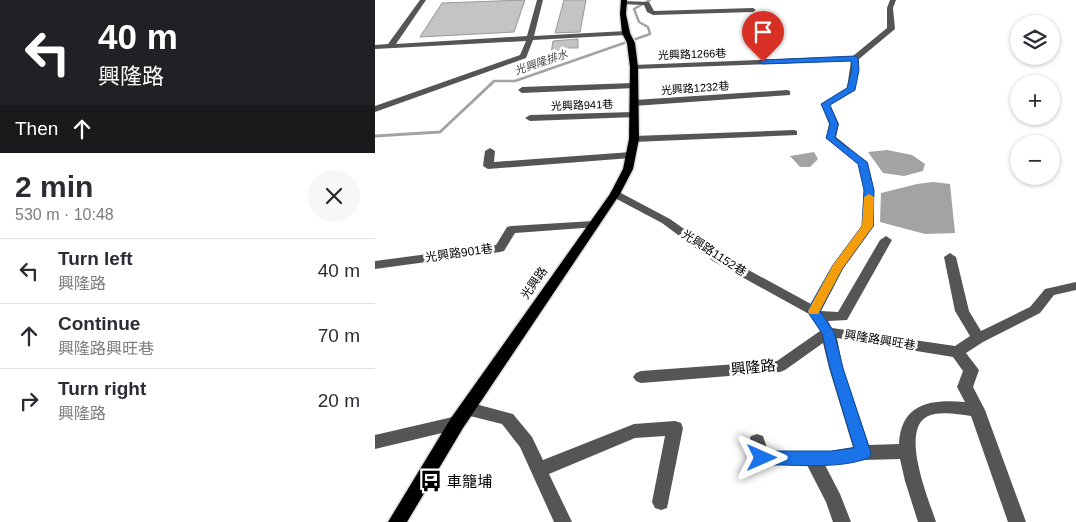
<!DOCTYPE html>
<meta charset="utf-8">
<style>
body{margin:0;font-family:Helvetica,"Noto Sans TC",sans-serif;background:#f7f7f7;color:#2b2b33;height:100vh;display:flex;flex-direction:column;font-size:19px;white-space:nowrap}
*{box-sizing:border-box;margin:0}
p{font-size:16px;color:#7c7c81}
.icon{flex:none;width:28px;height:28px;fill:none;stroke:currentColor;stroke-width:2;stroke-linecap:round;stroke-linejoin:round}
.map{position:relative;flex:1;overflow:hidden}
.drawer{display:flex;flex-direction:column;background:#fff;width:375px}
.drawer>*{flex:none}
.top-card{background:#202124;color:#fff;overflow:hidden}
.controls{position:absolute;left:635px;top:15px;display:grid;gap:10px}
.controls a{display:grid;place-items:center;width:50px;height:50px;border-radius:50%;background:#fff;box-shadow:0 1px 4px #0004;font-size:25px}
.pin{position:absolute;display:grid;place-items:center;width:42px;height:42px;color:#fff;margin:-51px -21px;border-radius:50% 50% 50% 0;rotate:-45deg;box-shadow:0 0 5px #0007}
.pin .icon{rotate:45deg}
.me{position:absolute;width:55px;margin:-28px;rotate:90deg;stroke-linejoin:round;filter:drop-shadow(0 0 4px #0008)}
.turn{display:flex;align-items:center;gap:18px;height:105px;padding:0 15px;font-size:22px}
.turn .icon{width:65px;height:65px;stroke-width:2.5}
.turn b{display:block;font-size:35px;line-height:42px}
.then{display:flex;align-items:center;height:48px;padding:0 15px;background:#0003;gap:10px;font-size:19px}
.round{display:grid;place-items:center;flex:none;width:52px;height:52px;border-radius:26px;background:#f7f7f7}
.headline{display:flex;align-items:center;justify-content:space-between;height:85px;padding:0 15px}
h1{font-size:30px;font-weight:700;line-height:38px}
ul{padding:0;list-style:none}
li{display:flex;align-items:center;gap:15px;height:65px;padding:0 15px;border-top:1px solid #e1e1e2}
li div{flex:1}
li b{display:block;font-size:19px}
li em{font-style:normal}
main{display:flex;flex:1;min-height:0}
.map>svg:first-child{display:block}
.water{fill:#a3a3a3}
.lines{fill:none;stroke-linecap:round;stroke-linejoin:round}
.stream-far1{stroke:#a3a3a3;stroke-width:2.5}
.stream{stroke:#a3a3a3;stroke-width:3}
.building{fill:#c4c4c4;stroke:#999}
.major-casing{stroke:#dbdbdb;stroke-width:3}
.minor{fill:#555;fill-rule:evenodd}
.major{fill:#000;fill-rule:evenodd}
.route{fill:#1a73e8;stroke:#114b97}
.slow{fill:#f59e0b}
.labels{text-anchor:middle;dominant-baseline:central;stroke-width:5;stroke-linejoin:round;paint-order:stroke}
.far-street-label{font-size:11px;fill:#000;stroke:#fff}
.far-water-label{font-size:11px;font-style:italic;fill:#444;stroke:#fff}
.street-label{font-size:12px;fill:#000;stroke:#fff}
.near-street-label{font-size:15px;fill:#000;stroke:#fff}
.near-poi-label{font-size:15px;fill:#000;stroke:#fff;text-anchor:start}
</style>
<main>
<section class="drawer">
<div class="top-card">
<div class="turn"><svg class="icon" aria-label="left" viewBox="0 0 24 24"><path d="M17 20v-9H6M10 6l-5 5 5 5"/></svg><div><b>40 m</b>興隆路</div></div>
<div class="then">Then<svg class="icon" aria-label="ahead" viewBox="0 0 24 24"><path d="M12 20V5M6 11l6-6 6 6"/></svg></div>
</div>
<div class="headline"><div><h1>2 min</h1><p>530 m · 10:48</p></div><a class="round"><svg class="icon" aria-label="close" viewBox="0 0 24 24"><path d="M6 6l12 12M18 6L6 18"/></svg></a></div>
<ul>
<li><svg class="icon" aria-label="left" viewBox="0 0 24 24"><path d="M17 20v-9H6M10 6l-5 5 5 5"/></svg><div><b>Turn left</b><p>興隆路</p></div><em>40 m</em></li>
<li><svg class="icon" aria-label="ahead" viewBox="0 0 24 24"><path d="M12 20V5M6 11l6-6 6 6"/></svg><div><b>Continue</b><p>興隆路興旺巷</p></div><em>70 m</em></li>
<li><svg class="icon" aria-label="right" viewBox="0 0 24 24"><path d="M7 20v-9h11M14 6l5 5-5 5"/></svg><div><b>Turn right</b><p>興隆路</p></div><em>20 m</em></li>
</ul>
</section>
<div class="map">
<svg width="701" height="522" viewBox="0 0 701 522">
<rect width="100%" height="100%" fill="#fff"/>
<path class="water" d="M512,150L537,155L550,164L548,171L529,176L508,173L493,152Z
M439,152L443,159L435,167H425L415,156Z
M558,182L575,184L580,233L550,234L505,222L506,193L542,184Z"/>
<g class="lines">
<path class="stream-far1" d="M115,85L119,81H140L275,34L273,27L264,22L259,9L275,0"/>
<path class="stream" d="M0,136L65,132L116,84"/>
</g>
<path class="building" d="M150,0L139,32L45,37L67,3Z
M189,0H211L205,32L180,33Z
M203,39V48H193L191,59L175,60L178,41Z"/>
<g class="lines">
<g class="major-casing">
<path id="major" d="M246,0H252L251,14L255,33L260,43L263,67L264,139L258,169L245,194L88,428L32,522H13L76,418L235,194L248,169L254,139L255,67L252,43L247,33L245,14Z"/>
</g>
<path class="minor" d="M45,0H51L21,44L152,36L162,0H168L159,36L251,31L255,33L251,35L158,40L151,58L0,112V106L145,55L151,41L0,49V45L13,44Z
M515,0H521L518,8L520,29L484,59V70L479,91L455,105L464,124L461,137L493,163L499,190V226L468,269L446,311L463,312L505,240L511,236L517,240L472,320L453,321L457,328L580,346L595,336L580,311L569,257L575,253L581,257L594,311L606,331L655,307L670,289L701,282V290L679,295L665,313L608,342L591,353L604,370L598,387L610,410L651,522H633L596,416C583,414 565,411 553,416C524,430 554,500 561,522H543L530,481L525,459L488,460L450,465L465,494L476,522H458L451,502L432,465H387L381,463L374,441L376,436L382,434L388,436L393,451H456L478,447L454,368L448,343L410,370L405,372L266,383L261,381L258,377L261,373L266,371L402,361L445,331L434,314L338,261L287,223L236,196L235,194L236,192H244L295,219L346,255L436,304L458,265L487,226L489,190L483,164L451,138L454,124L446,104L472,88L476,61L259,69L255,67L259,65L478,56L512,28V8ZM462,338L578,357L588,371L582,387L590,402C556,399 526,403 524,444L494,445L468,368Z
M248,1L274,2L279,11L378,8L381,10L378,12L278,15L272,12L269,5L246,4V2Z
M258,83L261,84V88L147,93L143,90L147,87Z
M412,90L415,91V95L259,106L255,103L259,100Z
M258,112L261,113V117L155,121L150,118L155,115Z
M419,130L422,131V135L259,142L254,139L259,136Z
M115,148L120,151L119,162L256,152L261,155L256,158L113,169L108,166L110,151Z
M218,221L222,223L224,225L222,227L140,233L129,251L125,252L0,269V261L121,245L132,227L136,226Z
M93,402L138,414L157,437L168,460L259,424L300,421L306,423L308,428L292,508L286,510L280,508L277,502L290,436L260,438L174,474L197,522H179L145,447L127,424L87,414L85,409L87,404Z
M82,416L88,418L90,423L88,428L0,449V435Z"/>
<use href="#major" class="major"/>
</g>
<path class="route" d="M480,56L483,58L484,70L480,90L455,105L463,124L460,138L492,162L499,190L498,226L467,269L445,311L459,332L468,368L496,453L494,458C461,470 421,464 387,465L381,463L379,458L381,453L387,451H456L479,448L455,368L447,333L432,311L458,265L487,226L489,190L483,164L451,138L455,124L446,104L472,88L477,70L476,61L388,64L384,62L388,60Z"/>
<path class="slow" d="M494,194L499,197L498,226L467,269L443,314H434L433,311L458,265L487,226L489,197Z"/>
<defs>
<g id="bus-bare" transform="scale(1.725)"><path d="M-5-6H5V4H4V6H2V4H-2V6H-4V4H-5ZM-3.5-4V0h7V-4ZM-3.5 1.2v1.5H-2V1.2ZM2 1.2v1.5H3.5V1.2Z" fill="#000" stroke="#fff" stroke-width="2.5" paint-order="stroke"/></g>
</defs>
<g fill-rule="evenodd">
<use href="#bus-bare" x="56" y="481"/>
</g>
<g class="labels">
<g class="far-street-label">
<text transform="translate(317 54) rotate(-2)">光興路1266巷</text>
<text transform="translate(320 88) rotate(-4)">光興路1232巷</text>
<text transform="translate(207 105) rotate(-2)">光興路941巷</text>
</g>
<g class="far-water-label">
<text transform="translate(166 62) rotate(-19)">光興隆排水</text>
</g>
<g class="street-label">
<text transform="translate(84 253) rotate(-8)">光興路901巷</text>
<text transform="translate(339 253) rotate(33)">光興路1152巷</text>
<text transform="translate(159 283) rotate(-55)">光興路</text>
<text transform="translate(505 340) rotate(9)">興隆路興旺巷</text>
</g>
<g class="near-street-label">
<text transform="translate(378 367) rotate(-6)">興隆路</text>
</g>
<g class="near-poi-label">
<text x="72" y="481">車籠埔</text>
</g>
</g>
</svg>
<div class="controls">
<a><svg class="icon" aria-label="layers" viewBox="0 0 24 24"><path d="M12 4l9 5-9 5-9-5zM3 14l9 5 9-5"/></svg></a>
<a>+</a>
<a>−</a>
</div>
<div class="pin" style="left:388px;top:62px;background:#d93025"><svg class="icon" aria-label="arrive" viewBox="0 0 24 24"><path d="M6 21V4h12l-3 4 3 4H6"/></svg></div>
<svg class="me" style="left:387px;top:458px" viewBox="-20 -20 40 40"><path d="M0-17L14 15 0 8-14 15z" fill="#1a73e8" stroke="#fff" stroke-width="4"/></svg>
</div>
</main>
